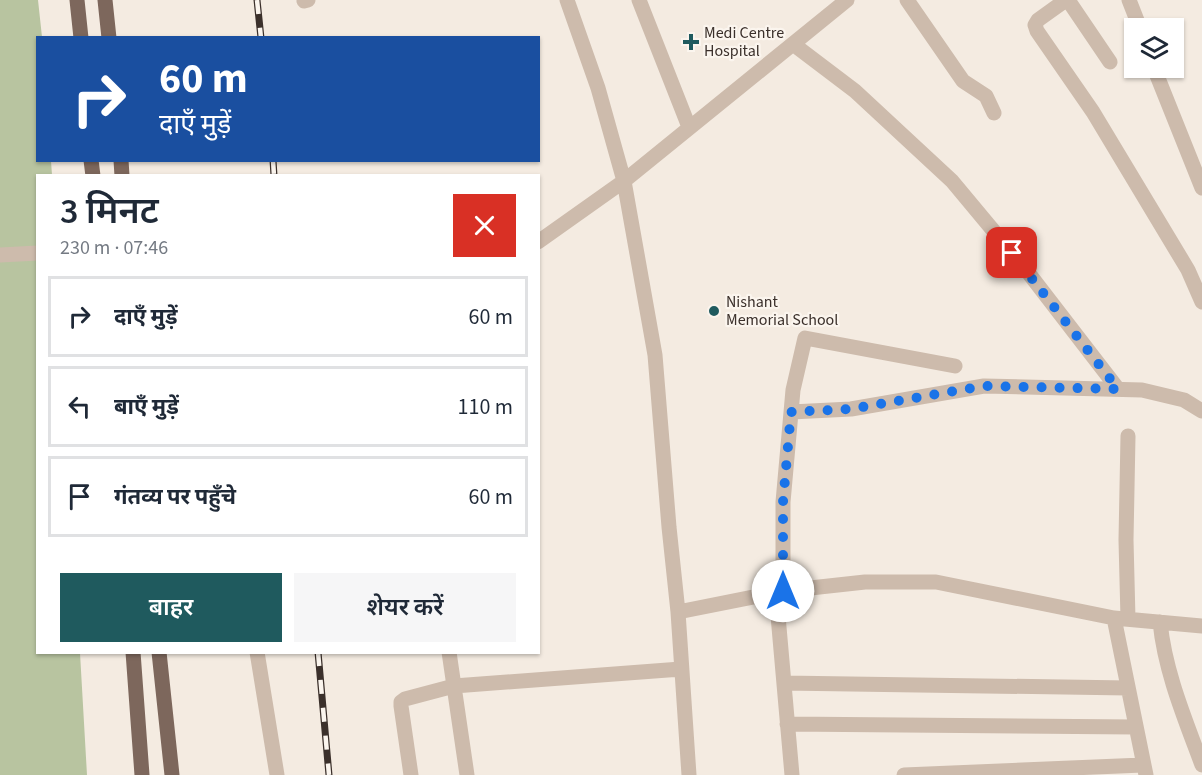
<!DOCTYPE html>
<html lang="hi">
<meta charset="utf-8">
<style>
body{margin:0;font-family:"Source Sans 3","Noto Sans Devanagari",sans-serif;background:#f6f6f7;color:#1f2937;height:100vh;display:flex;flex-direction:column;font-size:22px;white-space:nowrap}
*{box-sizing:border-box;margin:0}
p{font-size:20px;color:#747a83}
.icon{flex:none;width:33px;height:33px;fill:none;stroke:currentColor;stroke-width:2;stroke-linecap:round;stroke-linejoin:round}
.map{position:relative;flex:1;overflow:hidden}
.sheet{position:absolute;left:36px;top:174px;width:504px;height:480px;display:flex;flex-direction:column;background:#fff;border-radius:0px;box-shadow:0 2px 4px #0004}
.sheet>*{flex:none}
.top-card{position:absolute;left:36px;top:36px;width:504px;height:126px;border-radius:0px;box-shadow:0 2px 4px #0004;background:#1a4fa0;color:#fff;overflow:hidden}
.buttons{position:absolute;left:1124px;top:18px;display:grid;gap:12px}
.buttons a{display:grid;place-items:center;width:60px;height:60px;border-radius:0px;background:#fff;box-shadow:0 2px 4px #0004;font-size:30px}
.pin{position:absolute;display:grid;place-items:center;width:51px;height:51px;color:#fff;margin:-26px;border-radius:12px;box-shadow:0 3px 9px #0006}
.me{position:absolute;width:66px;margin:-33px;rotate:0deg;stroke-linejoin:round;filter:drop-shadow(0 0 4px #0008)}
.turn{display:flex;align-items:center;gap:21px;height:126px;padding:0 24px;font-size:27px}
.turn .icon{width:78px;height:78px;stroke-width:2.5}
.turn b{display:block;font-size:42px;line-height:51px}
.round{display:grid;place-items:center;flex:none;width:63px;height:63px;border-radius:0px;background:#f6f6f7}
.head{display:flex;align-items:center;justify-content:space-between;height:102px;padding:0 24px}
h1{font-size:36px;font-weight:600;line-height:45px}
.action{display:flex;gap:12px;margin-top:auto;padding:12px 24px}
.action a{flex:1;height:69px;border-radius:0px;background:#1f5a5e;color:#fff;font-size:24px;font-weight:600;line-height:69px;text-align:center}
.action a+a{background:#f6f6f7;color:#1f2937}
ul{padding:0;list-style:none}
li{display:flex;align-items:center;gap:18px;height:81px;margin:0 12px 9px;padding:0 12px;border:3px solid #e0e1e3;border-radius:0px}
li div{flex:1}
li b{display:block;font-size:22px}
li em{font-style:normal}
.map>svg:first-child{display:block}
.green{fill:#b8c4a0}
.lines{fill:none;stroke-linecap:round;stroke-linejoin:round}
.minor{stroke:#cdbbac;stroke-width:15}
.major{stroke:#7d675c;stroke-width:15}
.rail-casing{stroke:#3b302b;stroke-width:7}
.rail{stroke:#fbf5ee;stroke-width:4.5;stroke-dasharray:14;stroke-linecap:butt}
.route{stroke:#1a73e8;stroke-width:10;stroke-dasharray:0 18}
.poi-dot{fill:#1f5a5e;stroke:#fbf5ee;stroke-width:2}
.labels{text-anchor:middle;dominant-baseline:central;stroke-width:4.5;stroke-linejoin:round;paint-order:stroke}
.poi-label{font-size:16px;fill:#3b302b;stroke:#fbf5ee;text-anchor:start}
</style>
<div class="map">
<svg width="1202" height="775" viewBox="0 0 1202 775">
<rect width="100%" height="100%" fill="#f4ebe1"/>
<path class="green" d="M0,0H38L42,37L38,38V160L51,161L52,175L38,176V652L80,653L87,775H0Z"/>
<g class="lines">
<path class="minor" d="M567,0L598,88L624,181L655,355L669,527L678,612L689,775
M639,0L689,127
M907,0L963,81L986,96L994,113
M1066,0L1038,20L1035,25L1037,31L1093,112L1188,270L1202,302
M1068,0L1110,62
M1129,0L1140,28
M304,1L308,0
M793,44L855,91L952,181L1027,271L1118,389
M1154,68L1202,188
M538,242L624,181L847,0
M0,255L38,253
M791,412L851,409L984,386L1142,390L1184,400L1202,411
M783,591V502L793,390L805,338L955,366
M776,593L792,775
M678,612L783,591L865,582H936L1114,618L1202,626
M1114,618L1146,775
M1128,619L1126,540L1128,436
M1160,622C1165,672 1185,719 1202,765
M257,652L277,775
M449,652L467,775
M784,683L1128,688
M787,724L1135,727
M411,775L401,706V702L405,699L454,686L681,669
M904,775L1143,765"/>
<path class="major" d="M77,0L81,38
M105,0L109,38
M91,160L93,176
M121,160L122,176
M133,652L142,775
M159,652L172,775"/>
<g class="rail-casing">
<path id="rail" d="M257,0L261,38
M273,160L274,176
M318,652L329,775"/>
</g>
<use href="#rail" class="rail"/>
</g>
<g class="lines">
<path class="route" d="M783,591V502L791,412L851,409L984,386L1118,389L1012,253"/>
</g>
<g class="poi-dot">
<path d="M688 33h6v6h6v6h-6v6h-6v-6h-6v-6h6z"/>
<circle cx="714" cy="311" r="6"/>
</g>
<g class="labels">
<g class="poi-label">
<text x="704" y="33">Medi Centre<tspan x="704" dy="18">Hospital</tspan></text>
<text x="726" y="302">Nishant<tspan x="726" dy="18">Memorial School</tspan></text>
</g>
</g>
</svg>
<div class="buttons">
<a><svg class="icon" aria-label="layers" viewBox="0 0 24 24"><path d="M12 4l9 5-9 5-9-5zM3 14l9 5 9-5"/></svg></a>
</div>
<div class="pin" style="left:1012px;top:253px;background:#d93025"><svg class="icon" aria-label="arrive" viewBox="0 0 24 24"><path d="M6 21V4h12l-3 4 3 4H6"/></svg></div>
<svg class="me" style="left:783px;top:591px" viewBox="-20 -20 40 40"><circle r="19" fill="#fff"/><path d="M0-13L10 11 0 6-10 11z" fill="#1a73e8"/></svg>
<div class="top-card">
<div class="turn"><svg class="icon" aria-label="right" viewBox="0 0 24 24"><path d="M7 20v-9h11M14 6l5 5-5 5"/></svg><div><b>60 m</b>दाएँ मुड़ें</div></div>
</div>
<section class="sheet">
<div class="head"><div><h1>3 मिनट</h1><p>230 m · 07:46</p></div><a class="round" style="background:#d93025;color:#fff"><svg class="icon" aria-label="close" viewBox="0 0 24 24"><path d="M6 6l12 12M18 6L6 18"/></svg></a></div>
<ul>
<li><svg class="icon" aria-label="right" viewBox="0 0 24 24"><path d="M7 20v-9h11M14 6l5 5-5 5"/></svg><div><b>दाएँ मुड़ें</b></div><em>60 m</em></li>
<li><svg class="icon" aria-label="left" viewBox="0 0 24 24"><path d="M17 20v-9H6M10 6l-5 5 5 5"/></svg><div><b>बाएँ मुड़ें</b></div><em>110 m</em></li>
<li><svg class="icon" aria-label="arrive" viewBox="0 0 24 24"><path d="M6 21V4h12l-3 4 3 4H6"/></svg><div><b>गंतव्य पर पहुँचे</b></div><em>60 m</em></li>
</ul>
<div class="action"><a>बाहर</a><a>शेयर करें</a></div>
</section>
</div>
